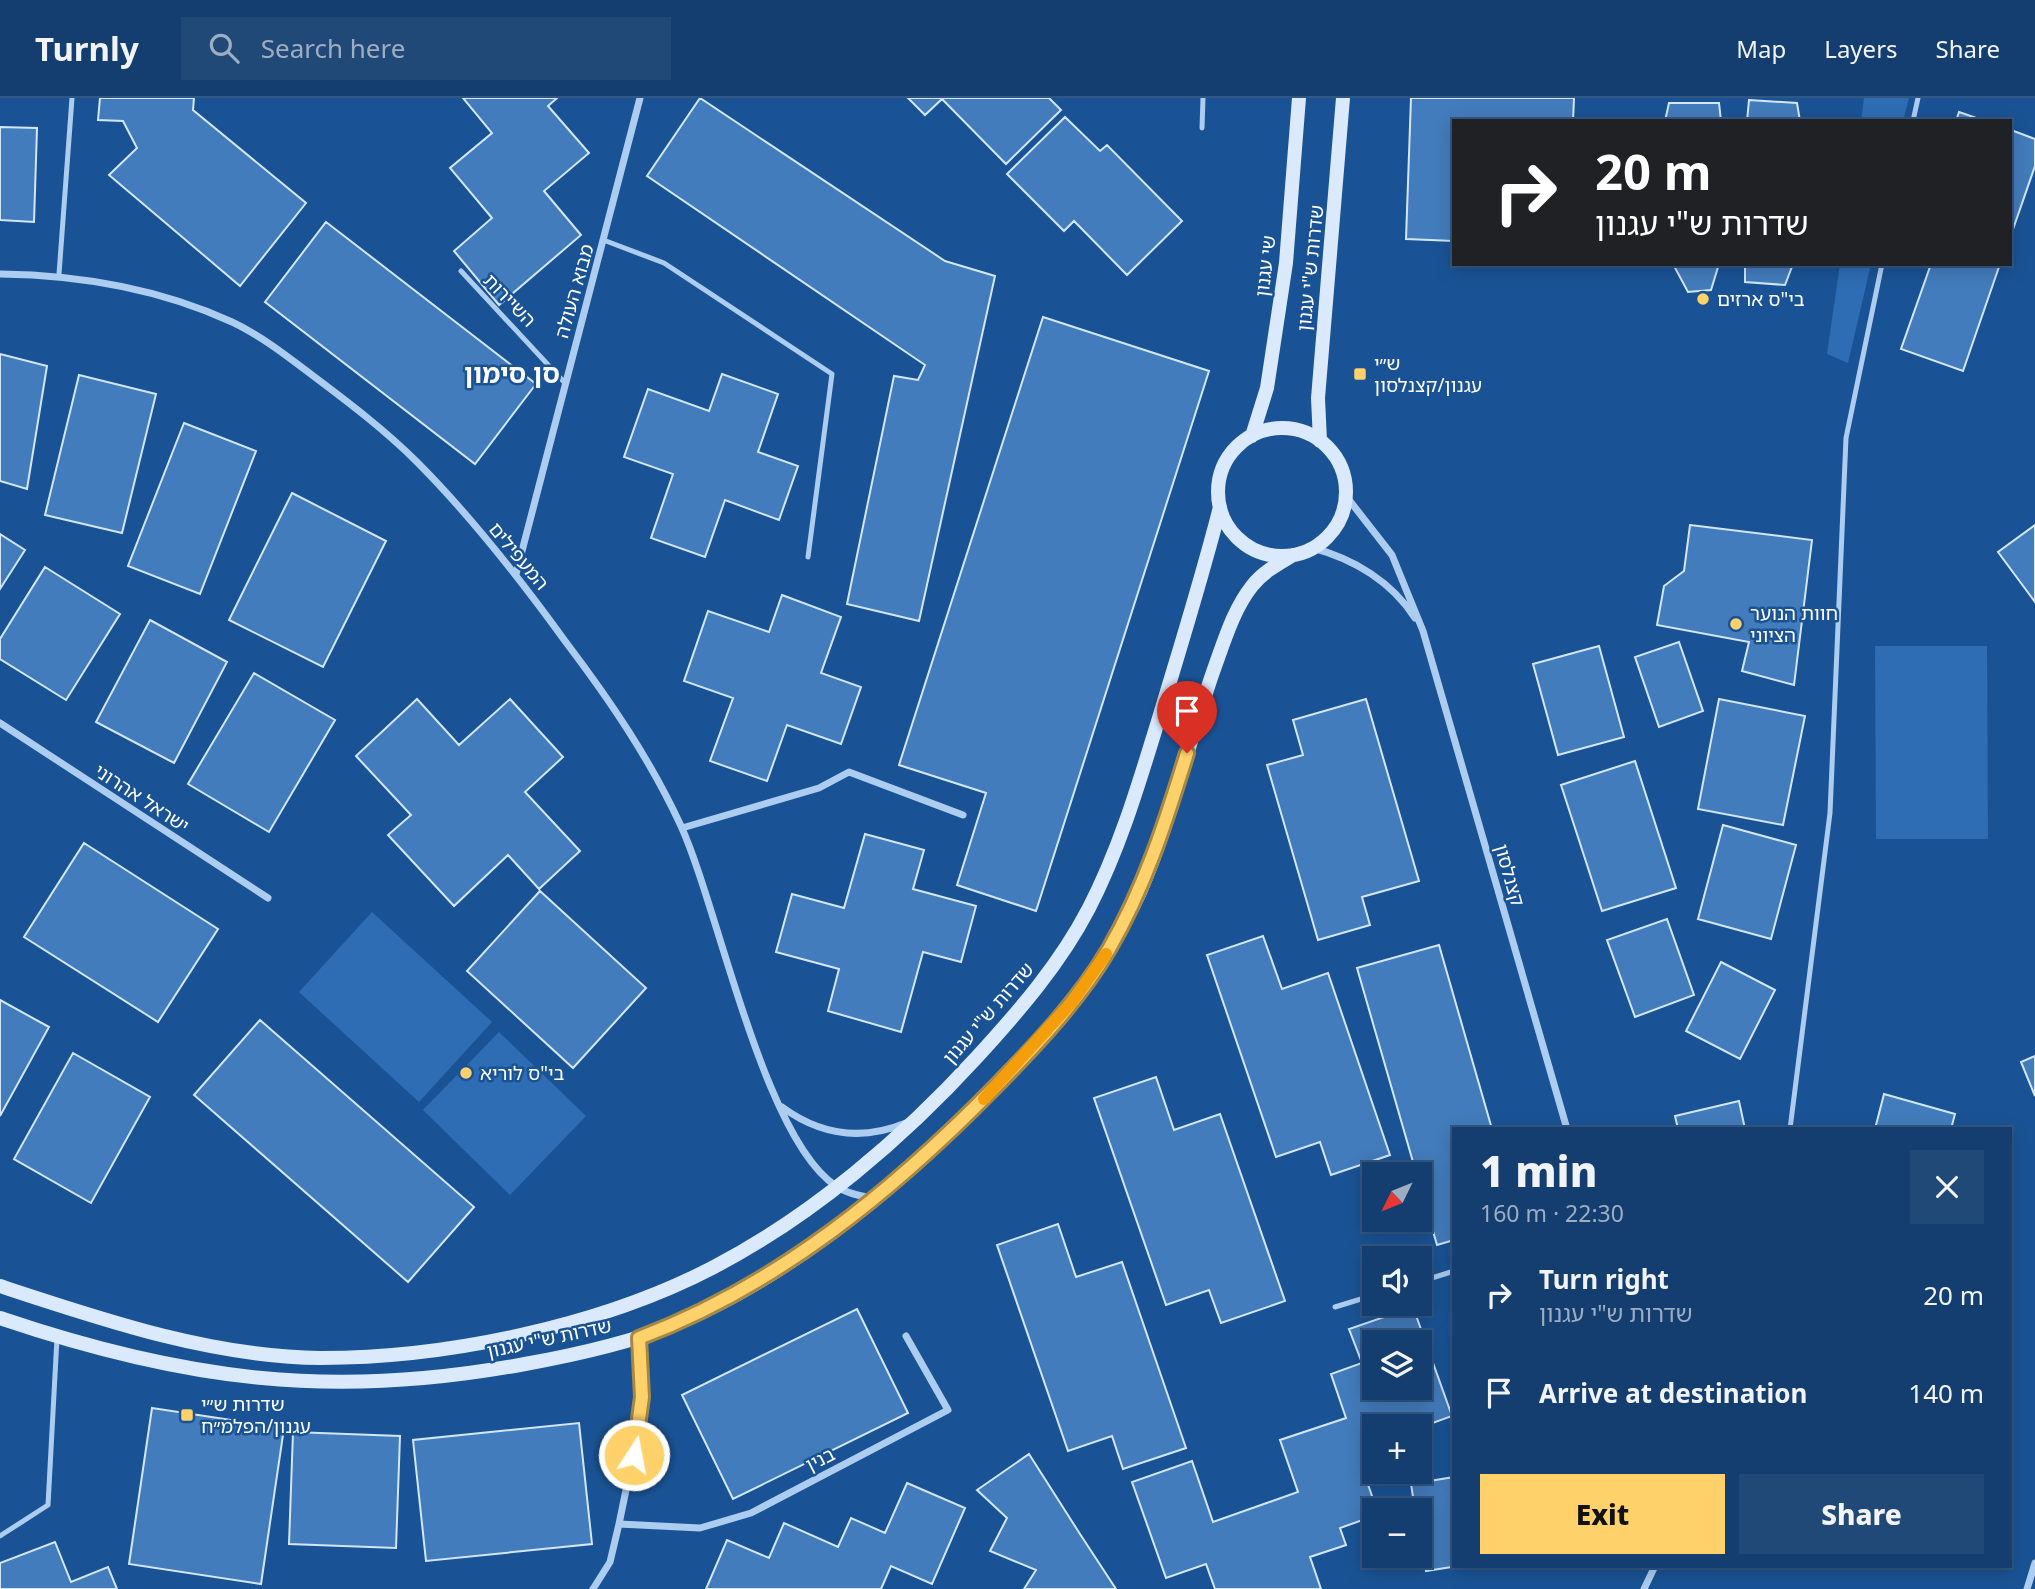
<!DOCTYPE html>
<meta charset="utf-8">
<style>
body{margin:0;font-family:"Noto Sans","Noto Sans Hebrew",sans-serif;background:#214978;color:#f1f3f6;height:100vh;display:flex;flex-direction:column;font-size:26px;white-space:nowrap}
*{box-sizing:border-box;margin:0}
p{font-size:23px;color:#9daec3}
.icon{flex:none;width:38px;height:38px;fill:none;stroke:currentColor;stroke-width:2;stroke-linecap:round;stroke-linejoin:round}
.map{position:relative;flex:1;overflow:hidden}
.details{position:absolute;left:1452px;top:1029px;width:560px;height:441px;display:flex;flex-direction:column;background:#143e70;border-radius:0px;box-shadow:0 4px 18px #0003,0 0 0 2px #335783}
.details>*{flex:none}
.hud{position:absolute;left:1452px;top:21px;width:560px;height:147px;border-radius:0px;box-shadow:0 4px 18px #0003,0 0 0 2px #335783;background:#202124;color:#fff;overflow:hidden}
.needle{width:46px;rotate:227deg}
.controls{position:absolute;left:1362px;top:1064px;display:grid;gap:14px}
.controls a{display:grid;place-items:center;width:70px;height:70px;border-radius:0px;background:#143e70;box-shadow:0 4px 18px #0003,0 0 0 2px #335783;font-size:35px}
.pin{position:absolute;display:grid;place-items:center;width:60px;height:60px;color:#fff;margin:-72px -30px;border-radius:50% 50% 50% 0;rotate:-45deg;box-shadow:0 0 7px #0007}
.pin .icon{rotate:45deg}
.me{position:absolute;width:77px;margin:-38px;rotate:11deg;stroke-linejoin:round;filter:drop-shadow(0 0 5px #0008)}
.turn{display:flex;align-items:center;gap:24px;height:147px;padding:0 28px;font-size:32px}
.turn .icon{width:91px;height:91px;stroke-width:2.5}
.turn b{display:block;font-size:49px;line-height:60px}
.round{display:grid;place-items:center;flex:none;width:74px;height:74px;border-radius:0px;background:#214978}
.summary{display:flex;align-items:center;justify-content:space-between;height:119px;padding:0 28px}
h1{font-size:42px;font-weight:800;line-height:52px}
.primary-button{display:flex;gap:14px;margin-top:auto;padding:14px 28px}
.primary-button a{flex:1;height:80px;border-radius:0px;background:#ffd16b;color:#111;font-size:28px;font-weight:800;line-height:80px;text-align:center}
.primary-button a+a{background:#214978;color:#f1f3f6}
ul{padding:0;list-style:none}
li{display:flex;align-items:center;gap:21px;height:98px;padding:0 28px}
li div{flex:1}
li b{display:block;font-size:26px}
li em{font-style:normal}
header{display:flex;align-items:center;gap:42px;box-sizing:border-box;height:98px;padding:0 35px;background:#143e70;border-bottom:2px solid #335783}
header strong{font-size:33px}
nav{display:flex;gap:38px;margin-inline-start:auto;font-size:24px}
.search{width:490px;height:63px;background:#214978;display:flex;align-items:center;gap:18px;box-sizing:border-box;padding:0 24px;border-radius:0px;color:#9daec3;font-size:26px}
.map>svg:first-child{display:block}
.green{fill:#2e6db3}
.building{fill:#437cbc;stroke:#d3e6fb;stroke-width:2;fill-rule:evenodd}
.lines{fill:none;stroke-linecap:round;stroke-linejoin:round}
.lane{stroke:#acccf0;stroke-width:5}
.street{stroke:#acccf0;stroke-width:7}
.secondary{stroke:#dae9fb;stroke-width:14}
.route-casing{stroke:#a68846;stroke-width:18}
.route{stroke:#ffd16b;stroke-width:12}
.slow{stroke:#f59e0b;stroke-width:12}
.poi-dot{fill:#ffd16b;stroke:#1a5395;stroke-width:2.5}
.labels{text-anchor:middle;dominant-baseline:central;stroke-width:5;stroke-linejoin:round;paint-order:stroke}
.street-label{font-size:19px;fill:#fff;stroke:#1a5395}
.poi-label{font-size:19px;fill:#fff;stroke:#1a5395;text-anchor:start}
.district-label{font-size:26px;font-weight:bold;fill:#fff;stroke:#1a5395}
</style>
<header>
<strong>Turnly</strong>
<div class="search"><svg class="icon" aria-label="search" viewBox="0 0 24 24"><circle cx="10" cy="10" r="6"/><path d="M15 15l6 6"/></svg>Search here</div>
<nav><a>Map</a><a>Layers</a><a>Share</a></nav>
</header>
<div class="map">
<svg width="2035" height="1491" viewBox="0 0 2035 1491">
<rect width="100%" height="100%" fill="#1a5395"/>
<path class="green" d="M1864,0H1909L1903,23H1861Z
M1840,166H1871L1848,265L1827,256Z
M1875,548H1987L1988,741H1876Z
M372,814L492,924L419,1004L299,894Z
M499,934L586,1018L510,1097L423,1012Z"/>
<path class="building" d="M100,0H194L193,12L306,105L240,188L109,77L137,50L123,23L98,22Z
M463,0H557L548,8L589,55L544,93L581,137L499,207L454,153L492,120L450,70L492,35Z
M700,0L945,163L995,178L919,523L847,506L894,278L918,282L925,267L647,78Z
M908,0H1049L1061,12L1006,66L942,1L925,17Z
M1411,0H1574L1573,23H1454V143L1406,141Z
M1749,2L1797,5L1800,23H1747Z
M1669,5H1719L1721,23H1665Z
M1959,14L1985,23H1956Z
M1065,19L1100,53L1107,47L1182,123L1127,177L1074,123L1064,133L1007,76Z
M0,29L37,30L34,124L0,122Z
M2011,32L2035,41V68L2011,137Z
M326,124L536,286L475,366L265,204Z
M1673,166H1719L1711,192L1688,194Z
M1745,166H1793L1785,187L1745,184Z
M1931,166H2000L1963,273L1901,251Z
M1043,219L1209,273L1036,813L957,787L986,695L899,667Z
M0,256L47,268L27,391L0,383Z
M722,276L778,296L758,354L798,368L779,422L725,402L705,459L651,440L673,376L624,359L648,291L709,313Z
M79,277L156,296L122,435L45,417Z
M184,325L256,353L200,496L128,468Z
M292,395L386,443L323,569L229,522Z
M1690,427L1812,442L1794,587L1742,573L1749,544L1657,527L1664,488L1684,473Z
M2035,427V504L1998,454Z
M0,436L25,452L0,491Z
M45,469L120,516L66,602L0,561V541Z
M782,497L841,519L821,575L861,589L841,646L787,627L767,683L710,663L733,600L684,583L708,513L769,534Z
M150,522L227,564L174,665L96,624Z
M1679,544L1703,613L1659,629L1635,559Z
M1599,548L1624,639L1558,657L1533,566Z
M254,575L335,622L269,734L188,686Z
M417,601L459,647L510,601L563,659L525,694L580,753L539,791L508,757L454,808L388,737L411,717L356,658Z
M1366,601L1419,783L1362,799L1370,827L1318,842L1267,667L1303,657L1293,622Z
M1719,601L1805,618L1783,727L1698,711Z
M1635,663L1676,790L1602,813L1561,687Z
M1723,727L1796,747L1771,841L1698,821Z
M865,736L924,752L913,791L976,808L961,864L923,854L901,934L828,913L839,871L776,854L792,796L844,810Z
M84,745L218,831L158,924L24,839Z
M540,793L646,890L573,970L467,873Z
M1667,821L1694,897L1635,919L1607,842Z
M1263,838L1282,891L1328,875L1390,1057L1331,1077L1320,1044L1276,1059L1207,857Z
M1439,847L1492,1031H1454V1142L1437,1147L1357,870Z
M1721,864L1775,892L1740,961L1686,933Z
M0,902L49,929L0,1018Z
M260,922L474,1109L408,1184L194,997Z
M73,955L150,999L91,1105L14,1061Z
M2035,958V998L2021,964Z
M1156,979L1174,1032L1220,1016L1285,1203L1221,1225L1209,1192L1166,1207L1094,1000Z
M1884,996L1955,1016L1951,1031H1875Z
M1739,1003L1745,1031H1678L1675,1018Z
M1058,1126L1076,1179L1122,1164L1186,1350L1123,1371L1112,1338L1068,1353L997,1147Z
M1413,1209L1452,1318L1419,1330L1374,1328V1374H1387L1366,1381L1377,1412H1374V1418L1340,1430L1346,1447L1310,1459L1321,1491H1215L1206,1466L1166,1480L1132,1384L1192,1363L1213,1424L1298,1394L1280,1342L1346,1320L1331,1276L1362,1265L1349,1231ZM1374,1244H1419V1290H1374Z
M857,1211L908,1315L733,1401L682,1297Z
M152,1310L284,1330L261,1486L129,1466Z
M579,1325L592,1446L426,1463L413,1342Z
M293,1334L400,1338L396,1450L289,1446Z
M1029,1356L1080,1436L1116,1491H1024L1036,1472L990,1453L1007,1420L977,1392Z
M1454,1379V1468H1458L1426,1473L1419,1412H1415L1411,1386Z
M907,1385L965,1410L932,1486L891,1468L881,1491H706L727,1442L769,1460L784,1425L838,1449L851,1420L885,1435Z
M55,1444L71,1484L108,1469L117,1491H0V1465Z"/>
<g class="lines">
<path class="lane" d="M1913,23L1918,0
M1202,30L1203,0
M606,143L664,165L832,276L808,459
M461,173L564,284
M59,176L72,0
M1790,1031L1830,715L1846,340L1882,166
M1419,1184L1454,1173
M1335,1209L1374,1197
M0,1438L48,1407L57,1240"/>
<path class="street" d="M0,176C81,177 158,190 232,224C260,237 287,258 312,277C348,304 385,332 417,364C471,418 520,481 565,543C609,601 650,661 681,728C719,812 764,1041 836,1088C847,1096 863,1098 875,1101
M1346,398L1392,457L1423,533L1567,1031
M1313,450C1354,461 1392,484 1415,520
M516,476L640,0
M0,625L268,800
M682,730L819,690L849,674L963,717
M782,1009C820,1037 862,1043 906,1025
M619,1426L641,1319L639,1240
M593,1491L610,1464L619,1426L700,1430L751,1415L948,1312L906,1238
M1644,1491L1655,1468
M2027,1491L2035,1465"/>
<path class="secondary" d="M1218 394a64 64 0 1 1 128 0a64 64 0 1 1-128 0Z
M1252,338L1267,290L1286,165L1299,0
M1320,343L1318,300L1343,0
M0,1188C103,1222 212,1259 321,1260C448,1260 601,1228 714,1169C812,1118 903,1040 977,959C1019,913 1060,866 1089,810C1120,750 1139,685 1159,620C1180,550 1202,480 1220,409
M0,1220C183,1282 333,1302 525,1266C575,1257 626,1246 674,1227C782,1182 878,1104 961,1024C1030,956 1099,883 1140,794C1171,723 1188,646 1213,574C1224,544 1233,512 1252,488C1263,474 1278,466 1293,457"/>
</g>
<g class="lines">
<g class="route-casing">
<path id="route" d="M634,1357L642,1299L639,1240C777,1188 892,1094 995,989C1036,947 1079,902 1109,851C1145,789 1166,723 1187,655"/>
</g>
<use href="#route" class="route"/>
<path class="slow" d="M984,1001L1072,904L1106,856"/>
</g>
<g class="poi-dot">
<circle cx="1703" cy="201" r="7"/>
<rect x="1353" y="269" width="14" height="14" rx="3.5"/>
<circle cx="1736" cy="526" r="7"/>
<circle cx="466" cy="975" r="7"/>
<rect x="180" y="1310" width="14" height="14" rx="3.5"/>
</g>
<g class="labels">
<g class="street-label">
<text transform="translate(1265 168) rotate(-83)">שי עגנון</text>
<text transform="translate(1310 170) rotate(-84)">שדרות ש"י עגנון</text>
<text transform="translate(574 193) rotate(-74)">מבוא העולה</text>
<text transform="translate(510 202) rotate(46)">השיירות</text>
<text transform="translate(519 458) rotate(50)">המעפילים</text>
<text transform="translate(142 700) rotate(33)">ישראל אהרוני</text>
<text transform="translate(1510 777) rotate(74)">קצנלסון</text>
<text transform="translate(988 915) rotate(-49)">שדרות ש"י עגנון</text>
<text transform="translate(549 1240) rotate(-12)">שדרות ש"י עגנון</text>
<text transform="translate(820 1361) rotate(-27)">בנין</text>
</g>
<g class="poi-label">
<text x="1717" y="201">בי"ס ארזים</text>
<text x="1374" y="265">ש״י<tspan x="1374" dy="22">עגנון/קצנלסון</tspan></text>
<text x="1750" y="515">חוות הנוער<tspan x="1750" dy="22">הציוני</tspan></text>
<text x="480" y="975">בי"ס לוריא</text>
<text x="201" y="1306">שדרות ש״י<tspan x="201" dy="22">עגנון/הפלמ״ח</tspan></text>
</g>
<g class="district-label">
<text x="512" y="275">סן סימון</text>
</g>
</g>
</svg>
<div class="controls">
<a><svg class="needle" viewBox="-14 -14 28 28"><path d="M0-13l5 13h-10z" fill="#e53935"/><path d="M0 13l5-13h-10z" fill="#9daec3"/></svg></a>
<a><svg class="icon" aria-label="sound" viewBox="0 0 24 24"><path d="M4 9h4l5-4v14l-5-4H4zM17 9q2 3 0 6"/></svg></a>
<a><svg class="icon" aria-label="layers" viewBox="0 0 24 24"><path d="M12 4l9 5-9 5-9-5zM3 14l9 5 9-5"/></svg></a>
<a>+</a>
<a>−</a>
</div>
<div class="pin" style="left:1187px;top:655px;background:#d93025"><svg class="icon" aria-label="arrive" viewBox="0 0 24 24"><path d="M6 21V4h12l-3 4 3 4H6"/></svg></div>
<svg class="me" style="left:634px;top:1357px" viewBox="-20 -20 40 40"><circle r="17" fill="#ffd16b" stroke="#fff" stroke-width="3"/><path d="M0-11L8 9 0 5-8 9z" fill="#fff"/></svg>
<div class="hud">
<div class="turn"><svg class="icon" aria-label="right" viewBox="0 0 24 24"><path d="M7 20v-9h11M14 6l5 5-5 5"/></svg><div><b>20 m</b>שדרות ש&quot;י עגנון</div></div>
</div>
<section class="details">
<div class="summary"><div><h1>1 min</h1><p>160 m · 22:30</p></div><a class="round"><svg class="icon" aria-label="close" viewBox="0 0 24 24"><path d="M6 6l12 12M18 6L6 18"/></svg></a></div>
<ul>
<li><svg class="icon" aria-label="right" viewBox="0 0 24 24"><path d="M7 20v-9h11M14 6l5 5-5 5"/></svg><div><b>Turn right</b><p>שדרות ש&quot;י עגנון</p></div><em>20 m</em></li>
<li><svg class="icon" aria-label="arrive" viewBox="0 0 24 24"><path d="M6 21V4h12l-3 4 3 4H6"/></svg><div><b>Arrive at destination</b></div><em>140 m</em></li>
</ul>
<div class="primary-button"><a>Exit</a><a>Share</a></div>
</section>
</div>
